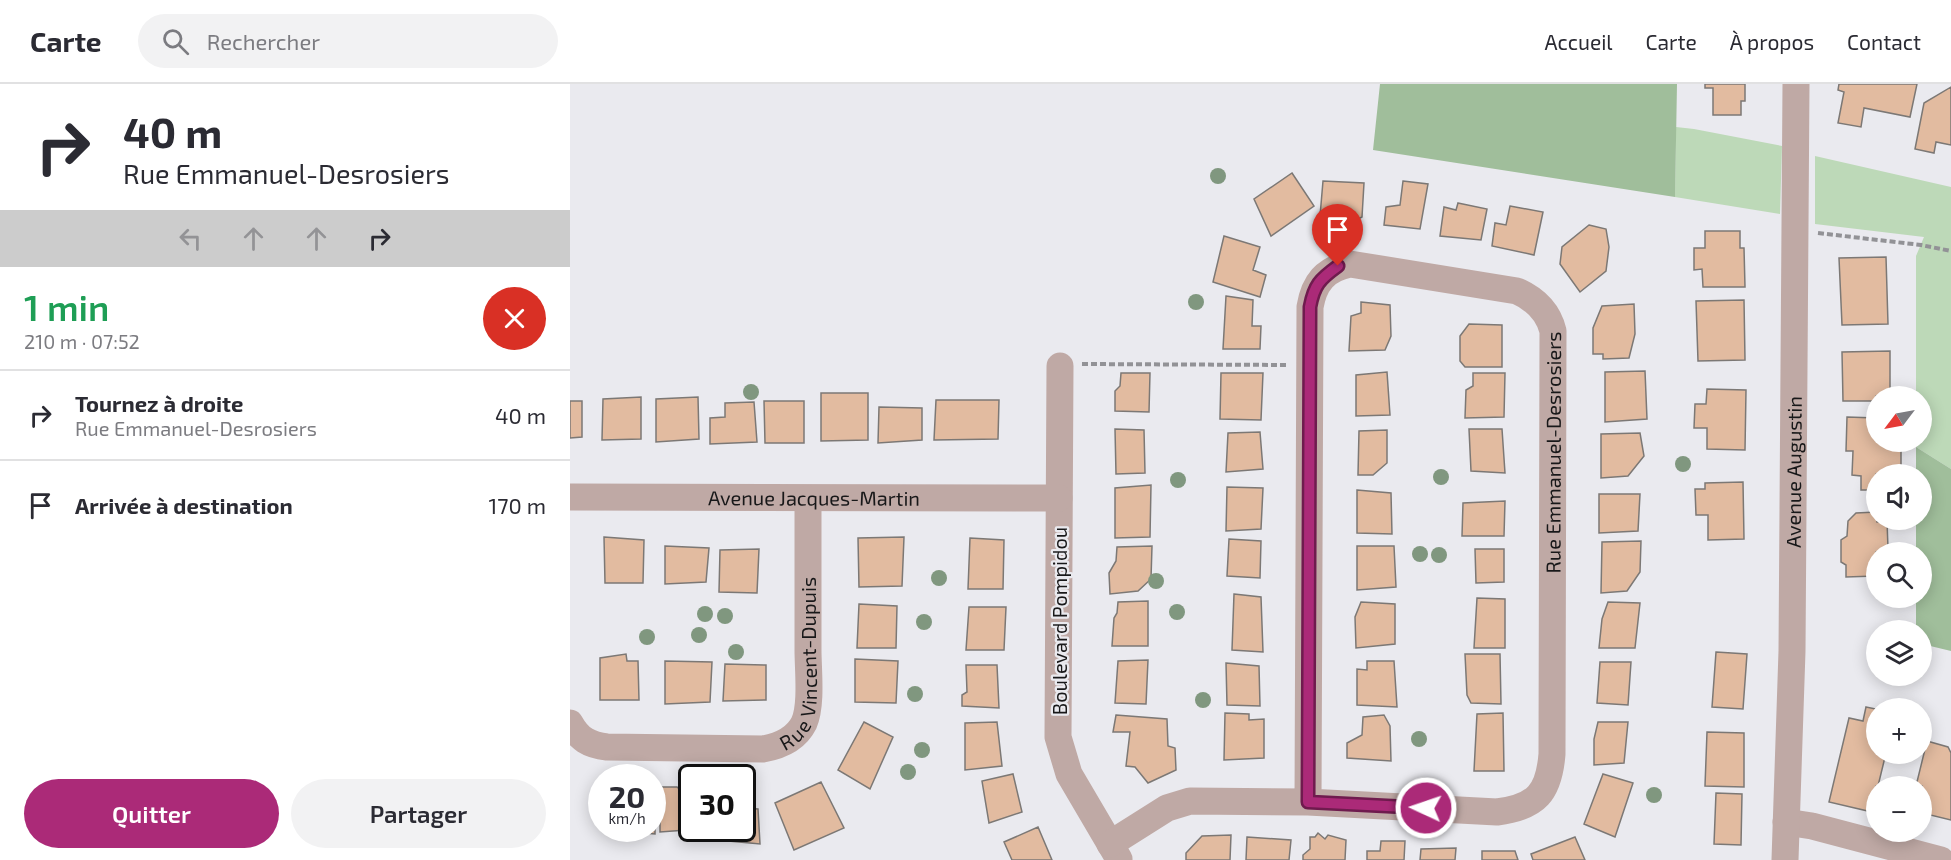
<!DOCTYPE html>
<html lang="fr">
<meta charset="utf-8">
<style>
body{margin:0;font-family:"Exo 2",sans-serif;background:#f2f2f3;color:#2b2b33;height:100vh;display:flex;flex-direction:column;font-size:22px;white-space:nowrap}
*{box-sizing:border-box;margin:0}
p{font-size:20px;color:#7c7c81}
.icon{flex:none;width:33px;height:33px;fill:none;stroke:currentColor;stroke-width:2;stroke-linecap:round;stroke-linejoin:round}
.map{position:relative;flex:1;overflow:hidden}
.side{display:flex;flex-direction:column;background:#fff;width:570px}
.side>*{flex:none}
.hud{background:#fff;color:#2b2b33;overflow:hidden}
.needle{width:39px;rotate:238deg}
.buttons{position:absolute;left:1296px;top:302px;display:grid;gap:12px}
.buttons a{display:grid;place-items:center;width:66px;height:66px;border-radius:50%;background:#fff;box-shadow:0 3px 15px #0003;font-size:30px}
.speed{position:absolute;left:18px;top:680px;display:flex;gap:12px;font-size:30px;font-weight:700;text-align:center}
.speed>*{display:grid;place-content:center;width:78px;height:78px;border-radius:50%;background:#fff;box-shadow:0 3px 15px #0003;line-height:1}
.speed small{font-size:15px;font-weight:400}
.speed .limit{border:3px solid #111;border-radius:9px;background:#fff;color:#111}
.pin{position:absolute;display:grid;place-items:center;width:51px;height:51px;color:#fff;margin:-62px -26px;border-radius:50% 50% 50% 0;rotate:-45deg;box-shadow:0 0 6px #0007}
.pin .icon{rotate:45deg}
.me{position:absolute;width:66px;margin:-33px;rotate:273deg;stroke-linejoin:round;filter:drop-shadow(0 0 4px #0008)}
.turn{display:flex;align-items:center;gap:21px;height:126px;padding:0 24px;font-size:27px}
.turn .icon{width:78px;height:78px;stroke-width:2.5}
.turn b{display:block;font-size:42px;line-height:51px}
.lanes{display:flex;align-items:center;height:57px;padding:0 24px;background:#0003;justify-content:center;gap:30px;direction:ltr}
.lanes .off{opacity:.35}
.round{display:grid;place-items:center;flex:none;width:63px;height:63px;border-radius:32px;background:#f2f2f3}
.head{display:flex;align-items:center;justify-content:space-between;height:102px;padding:0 24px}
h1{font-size:36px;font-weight:600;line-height:45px;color:#1e9e55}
.cta{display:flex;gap:12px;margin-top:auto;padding:12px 24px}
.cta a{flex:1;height:69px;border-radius:36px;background:#ab2a78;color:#fff;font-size:24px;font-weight:600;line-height:69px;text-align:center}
.cta a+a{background:#f2f2f3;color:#2b2b33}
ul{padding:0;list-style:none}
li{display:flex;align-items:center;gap:18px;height:90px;padding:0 24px;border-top:2px solid #e1e1e2}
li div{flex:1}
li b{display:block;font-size:22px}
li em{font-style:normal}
header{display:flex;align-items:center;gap:36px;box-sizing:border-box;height:84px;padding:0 30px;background:#fff;border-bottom:2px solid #e1e1e2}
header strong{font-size:28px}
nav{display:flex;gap:33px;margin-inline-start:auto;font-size:21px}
.search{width:420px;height:54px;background:#f2f2f3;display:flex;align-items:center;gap:15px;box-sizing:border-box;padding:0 21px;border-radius:33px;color:#7c7c81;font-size:22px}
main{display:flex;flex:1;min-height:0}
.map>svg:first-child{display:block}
.green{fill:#bdd9b8}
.forest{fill:#a0be9b}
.building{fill:#e2bba0;stroke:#7c7875;stroke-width:1.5}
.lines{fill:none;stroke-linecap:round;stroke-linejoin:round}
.path{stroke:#929296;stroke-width:4;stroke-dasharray:6 3;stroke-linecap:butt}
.minor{stroke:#bfa9a5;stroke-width:27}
.tree{fill:#80977f}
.route-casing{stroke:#6f1b4e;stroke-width:15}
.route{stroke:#ab2a78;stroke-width:10}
.labels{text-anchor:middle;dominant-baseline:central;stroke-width:4.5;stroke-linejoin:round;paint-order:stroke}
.street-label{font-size:20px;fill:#181819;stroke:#eaeaef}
</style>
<header>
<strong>Carte</strong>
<div class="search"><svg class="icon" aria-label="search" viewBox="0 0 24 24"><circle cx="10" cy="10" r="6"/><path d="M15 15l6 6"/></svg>Rechercher</div>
<nav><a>Accueil</a><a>Carte</a><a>À propos</a><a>Contact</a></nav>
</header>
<main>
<section class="side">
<div class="hud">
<div class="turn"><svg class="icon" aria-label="right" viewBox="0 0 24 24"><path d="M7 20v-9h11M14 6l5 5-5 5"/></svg><div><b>40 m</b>Rue Emmanuel-Desrosiers</div></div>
<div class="lanes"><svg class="icon off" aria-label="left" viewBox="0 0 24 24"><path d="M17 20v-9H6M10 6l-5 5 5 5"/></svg><svg class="icon off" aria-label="ahead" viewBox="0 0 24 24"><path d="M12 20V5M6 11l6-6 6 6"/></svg><svg class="icon off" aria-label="ahead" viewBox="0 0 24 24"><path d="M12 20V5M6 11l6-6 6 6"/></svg><svg class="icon" aria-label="right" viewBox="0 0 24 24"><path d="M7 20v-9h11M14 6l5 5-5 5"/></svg></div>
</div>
<div class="head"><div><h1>1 min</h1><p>210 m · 07:52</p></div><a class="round" style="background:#d93025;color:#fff"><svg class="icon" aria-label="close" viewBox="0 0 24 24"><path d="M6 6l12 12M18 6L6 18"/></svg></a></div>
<ul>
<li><svg class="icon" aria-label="right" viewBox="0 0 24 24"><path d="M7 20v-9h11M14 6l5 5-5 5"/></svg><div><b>Tournez à droite</b><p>Rue Emmanuel-Desrosiers</p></div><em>40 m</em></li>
<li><svg class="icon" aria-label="arrive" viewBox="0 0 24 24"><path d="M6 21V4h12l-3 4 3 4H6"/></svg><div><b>Arrivée à destination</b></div><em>170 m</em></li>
</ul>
<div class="cta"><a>Quitter</a><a>Partager</a></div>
</section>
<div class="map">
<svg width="1381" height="776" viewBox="0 0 1381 776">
<rect width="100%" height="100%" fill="#eaeaef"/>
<path class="green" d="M1106,43L1124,45L1212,62L1210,130L1105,113Z
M1245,72L1381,103V385L1346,363V357H1352V312H1346V172L1354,153L1245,140Z"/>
<path class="forest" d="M810,0H1107L1105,113L803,66Z
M1346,363L1381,385V567L1352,560V546H1346V513H1352V468H1346V435H1352V390H1346Z"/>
<path class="building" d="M1135,0H1175V17H1171V31H1143V4H1135Z
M1269,0H1347L1340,33L1294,24L1291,43L1268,39L1274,8L1268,6Z
M1381,3V61L1366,58L1364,69L1345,65L1354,19Z
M722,89L744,122L701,152L684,115Z
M753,97L794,99L792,133L769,145L749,144Z
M833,97L858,100L850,145L814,141L816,123L830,121Z
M888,119L917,125L911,156L870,152L874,123L886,126Z
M940,122L973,128L964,171L922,162L925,139L936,141Z
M1019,141L1036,145L1039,163L1036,187L1010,208L990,180L992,163Z
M1135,147H1170V164H1174L1175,203H1133L1132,185L1124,186V164H1135Z
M654,152L690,163L683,186L696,191L690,213L643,198Z
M1316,173L1318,240L1272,241L1269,174Z
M656,212L683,216L682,242H691L690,265H653Z
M1174,216L1175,276L1128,277L1126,217Z
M791,218L820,221L821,252L815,266L779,267L781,232L791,229Z
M1064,220L1065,250L1059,274L1033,275V270H1023V244L1032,222Z
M899,240L932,241V283H895L890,277V252Z
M1320,267V312H1306V317H1273L1272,268Z
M1075,287L1077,335L1035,338V288Z
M817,288L820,331L786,332V291Z
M551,289H580L579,328L545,327V307L550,302Z
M651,289H693L691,336L650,335Z
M903,289H935L934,333L895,334L896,306L903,302Z
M1137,305L1176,306L1175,366L1137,365V344H1124L1125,320H1136Z
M251,309H298V356L251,357Z
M71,313V355L32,356L33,315Z
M128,313L129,355L86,358V315Z
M366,316H429L428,355L364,356Z
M0,317H12V353L0,354Z
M194,317H234V359H195Z
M184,318L187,358L140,360V334L155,333V319Z
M309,323L352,324V356L308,359Z
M1277,333L1306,334V357H1331V390H1306V406H1291V392L1282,391L1283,367H1276Z
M545,345L574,346L575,389L546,390Z
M899,345H932L935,389L901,387Z
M817,346V379L803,391H788L789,347Z
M690,348L693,385L656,388L658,349Z
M1070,349L1074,372L1058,392L1031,394V350Z
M1173,398L1174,455L1138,456V431H1126L1125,405H1135V399Z
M581,401L580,453L545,454V404Z
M657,403L693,404L691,445L656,447Z
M787,406L821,409L822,450L787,449Z
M1029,410H1070L1068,447L1029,449Z
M935,417L934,452H892L893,419Z
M1306,428L1307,438L1317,437L1318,464H1330V468H1306L1305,502V492L1276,493V481L1271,478V456L1277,452L1278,437L1286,429Z
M34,453L74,456L73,499H35Z
M334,453L332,502L289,503L288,454Z
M400,454L434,456L433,505H398Z
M659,455L691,457L690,494L657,492Z
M1071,457L1070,488L1057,507L1031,509L1032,458Z
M95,462L139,464L136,498L95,500Z
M582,462L581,495L568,507L540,510L539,489L546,477L547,463Z
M787,462H824L826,503L787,506Z
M189,465L187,509L149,508L150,466Z
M905,465H934V498L906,499Z
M664,510L691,513L693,568L662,566Z
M907,514L935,515V564H904Z
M578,517V562H542L544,534L547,529L548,518Z
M791,518L825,520V560L786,564L785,533Z
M1038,518L1070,519L1065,564H1029L1032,535Z
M289,520L327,522L326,564H287Z
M399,523H436L434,566H396Z
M1146,568L1177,570L1173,625L1142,623Z
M56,570L57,577H68L69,616H30V574Z
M895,570H930L931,620L901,619L897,611Z
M285,575L328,577L326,619L285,618Z
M578,576L576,620L545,619L548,577Z
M95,577L142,578L140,618L95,620Z
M797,577H824L827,623L787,621V585L797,586Z
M1030,578H1061L1058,621L1027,619Z
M656,579L689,582L690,622L657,621Z
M155,580L196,581V616L153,617Z
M396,581H427L429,624L392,622V611L397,608Z
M1296,623L1306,625V669H1316L1308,702H1306L1302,728L1259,718L1279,634L1293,637Z
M655,629L679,630V636L694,635V674L654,676Z
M933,629L934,687H904L907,630Z
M546,631L597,635L598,662L605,664L606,686L578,699L565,683L556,682L560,648H543Z
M814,631L820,642L821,677L777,674V659L792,651L793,633Z
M294,638L323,653L300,705L268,686Z
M427,638L432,682L395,686V639Z
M1028,638H1058L1054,679L1024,681V655Z
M1137,648L1174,649V703L1135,702Z
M1357,657L1378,663L1381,669V736L1352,729V702H1346Z
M443,690L452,728L419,739L412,697Z
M1033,690L1063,699L1045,753L1014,740Z
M251,698L274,744L224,766L205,719Z
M90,703H107L116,711L122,710V744H130V745L90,748Z
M1146,709L1172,710L1171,761L1144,760Z
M172,711L173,724L188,725L190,760L148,756V744H172Z
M82,712H85V750L38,746V744H82Z
M468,743L482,776H442L434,758Z
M748,749L755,755L758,751L776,756L775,776H733V771L740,765V753H745Z
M661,751L660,776H616V769L632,752Z
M677,753L721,756L719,776H676Z
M1005,753L1015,776H963L961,770Z
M811,757H835L834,776H797V767H810Z
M886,764L885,776H850L851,765Z
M912,767H945L948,776H912Z"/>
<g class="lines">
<path class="path" d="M1248,149L1351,161L1381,167
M512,280L718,281"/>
<g class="minor">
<path d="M490,282L488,653L499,690L549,775"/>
<path id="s1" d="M0,413L489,414"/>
<path id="s2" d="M0,639C9,655 19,661 37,663L193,665C210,662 226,655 234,639C242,621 238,586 238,566C238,516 238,465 238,415"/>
<path d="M1216,738L1242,742L1371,776"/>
<path id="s3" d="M540,760L597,724L620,717L738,718L927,728C967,723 979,708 982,670L983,247C978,227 965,215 947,207L780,180C755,185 744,199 740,223L738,718"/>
<path id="s4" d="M1215,776L1222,567L1226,0"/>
</g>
</g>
<g class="tree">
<circle cx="648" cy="92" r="8"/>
<circle cx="626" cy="218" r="8"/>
<circle cx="181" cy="308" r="8"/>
<circle cx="1113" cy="380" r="8"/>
<circle cx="871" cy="393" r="8"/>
<circle cx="608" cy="396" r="8"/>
<circle cx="850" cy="470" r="8"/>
<circle cx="869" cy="471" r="8"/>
<circle cx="369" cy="494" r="8"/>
<circle cx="586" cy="497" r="8"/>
<circle cx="607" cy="528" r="8"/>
<circle cx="135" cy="530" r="8"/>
<circle cx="155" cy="532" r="8"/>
<circle cx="354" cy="538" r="8"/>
<circle cx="129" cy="551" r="8"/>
<circle cx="77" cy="553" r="8"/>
<circle cx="166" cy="568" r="8"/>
<circle cx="345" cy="610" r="8"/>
<circle cx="633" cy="616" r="8"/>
<circle cx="849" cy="655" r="8"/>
<circle cx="352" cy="666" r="8"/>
<circle cx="338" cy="688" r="8"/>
<circle cx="1084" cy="711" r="8"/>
</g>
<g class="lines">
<g class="route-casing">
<path id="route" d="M768,182C750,195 744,201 740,223L738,718L856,724"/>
</g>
<use href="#route" class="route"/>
</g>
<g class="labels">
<g class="street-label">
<text stroke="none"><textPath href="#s3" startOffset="790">Rue Emmanuel-Desrosiers</textPath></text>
<text stroke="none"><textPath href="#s4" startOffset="388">Avenue Augustin</textPath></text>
<text stroke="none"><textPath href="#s1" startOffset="244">Avenue Jacques-Martin</textPath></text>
<text transform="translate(489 537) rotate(-90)">Boulevard Pompidou</text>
<text stroke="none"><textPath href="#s2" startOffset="310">Rue Vincent-Dupuis</textPath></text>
</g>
</g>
</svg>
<div class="buttons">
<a><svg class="needle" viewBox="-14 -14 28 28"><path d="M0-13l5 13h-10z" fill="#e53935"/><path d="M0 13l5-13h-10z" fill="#7c7c81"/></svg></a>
<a><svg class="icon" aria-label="sound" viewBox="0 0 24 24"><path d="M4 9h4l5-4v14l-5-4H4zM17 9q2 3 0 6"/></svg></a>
<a><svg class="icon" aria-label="search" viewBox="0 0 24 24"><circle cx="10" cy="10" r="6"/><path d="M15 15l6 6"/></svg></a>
<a><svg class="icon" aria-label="layers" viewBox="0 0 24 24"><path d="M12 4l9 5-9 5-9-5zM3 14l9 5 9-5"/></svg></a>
<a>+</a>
<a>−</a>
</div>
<div class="speed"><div>20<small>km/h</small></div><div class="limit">30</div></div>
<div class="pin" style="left:768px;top:182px;background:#d93025"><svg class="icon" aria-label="arrive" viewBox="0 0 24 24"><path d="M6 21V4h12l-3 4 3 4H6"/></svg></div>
<svg class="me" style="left:856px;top:724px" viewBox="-20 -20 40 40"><circle r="17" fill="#ab2a78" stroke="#fff" stroke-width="3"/><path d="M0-11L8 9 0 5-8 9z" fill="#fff"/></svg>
</div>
</main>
